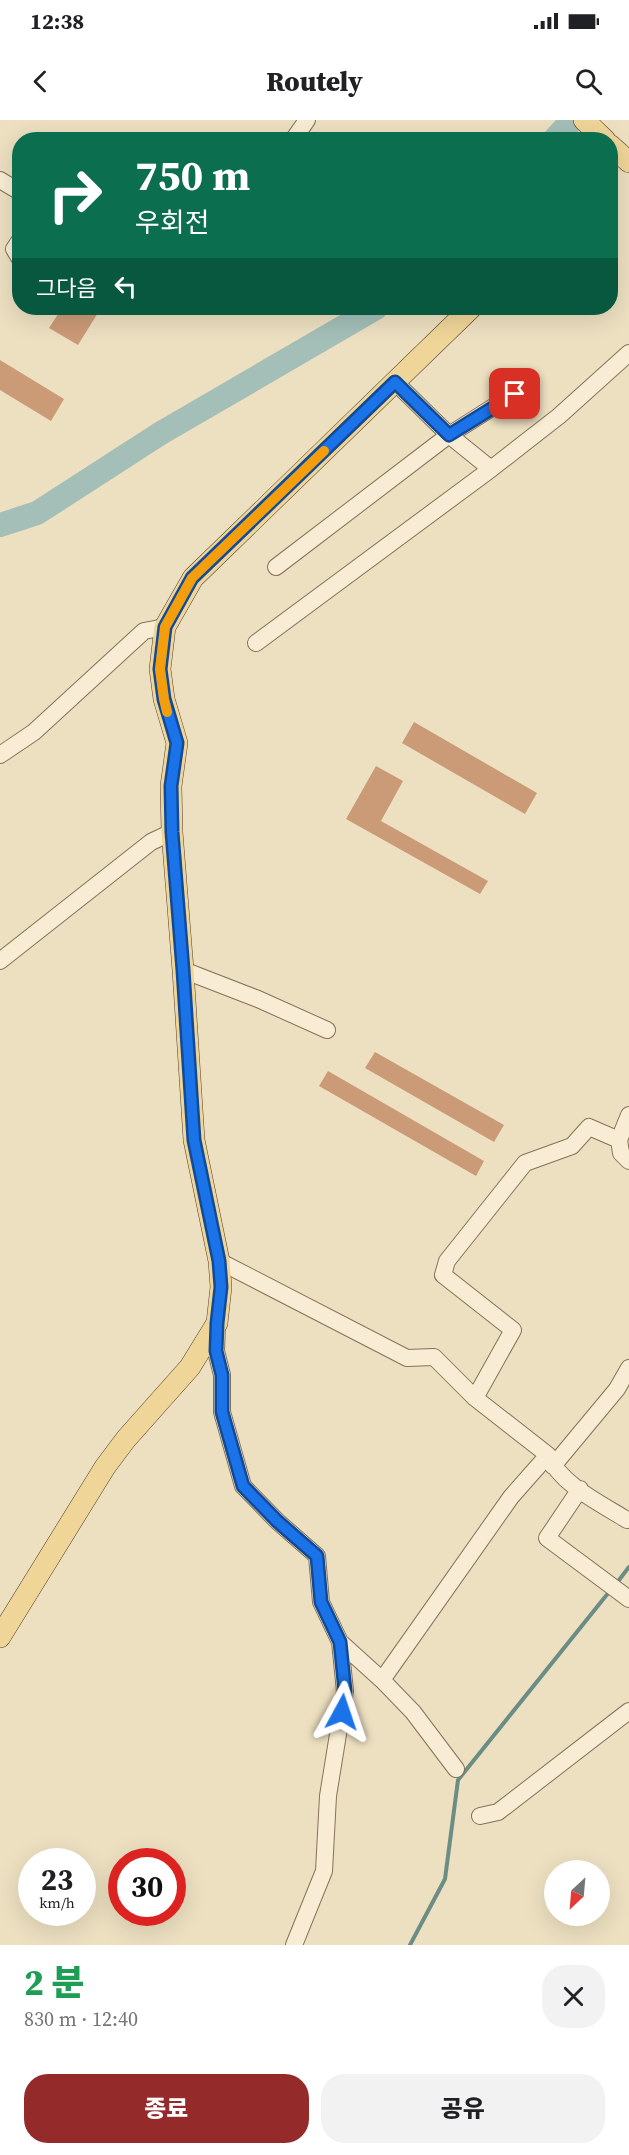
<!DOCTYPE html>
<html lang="ko">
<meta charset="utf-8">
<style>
body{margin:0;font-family:"Source Serif 4","Noto Sans KR",serif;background:#f2f2f2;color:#202124;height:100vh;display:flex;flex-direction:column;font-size:22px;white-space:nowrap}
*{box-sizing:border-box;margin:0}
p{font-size:20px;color:#757577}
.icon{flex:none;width:33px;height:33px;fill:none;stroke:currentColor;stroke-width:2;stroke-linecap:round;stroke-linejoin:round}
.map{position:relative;height:1825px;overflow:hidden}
.panel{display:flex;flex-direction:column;background:#fff;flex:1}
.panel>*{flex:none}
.top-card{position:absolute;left:12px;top:12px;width:606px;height:183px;border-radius:24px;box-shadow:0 6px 24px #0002;background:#0b6e4f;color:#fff;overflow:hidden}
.needle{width:39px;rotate:206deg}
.buttons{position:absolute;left:544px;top:1740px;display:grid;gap:12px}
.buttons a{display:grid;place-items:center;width:66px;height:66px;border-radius:50%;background:#fff;box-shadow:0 6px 24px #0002;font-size:30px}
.speed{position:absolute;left:18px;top:1728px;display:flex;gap:12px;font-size:30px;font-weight:700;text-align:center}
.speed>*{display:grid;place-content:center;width:78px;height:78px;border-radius:50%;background:#fff;box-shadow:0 6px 24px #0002;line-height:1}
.speed small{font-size:15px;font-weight:400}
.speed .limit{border:9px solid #d22;background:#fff;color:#111}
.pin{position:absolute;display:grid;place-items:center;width:51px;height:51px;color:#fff;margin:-26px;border-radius:12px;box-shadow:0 3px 9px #0006}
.me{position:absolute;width:66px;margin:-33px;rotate:5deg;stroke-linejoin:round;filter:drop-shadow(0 0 4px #0008)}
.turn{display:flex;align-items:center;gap:21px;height:126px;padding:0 24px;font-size:27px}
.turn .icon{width:78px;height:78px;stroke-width:2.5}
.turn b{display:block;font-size:42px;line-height:51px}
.then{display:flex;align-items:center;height:57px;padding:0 24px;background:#0003;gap:12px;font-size:22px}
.round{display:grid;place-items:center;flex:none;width:63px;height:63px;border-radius:24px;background:#f2f2f2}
.head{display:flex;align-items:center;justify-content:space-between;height:102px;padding:0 24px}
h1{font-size:36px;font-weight:800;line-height:45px;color:#1e9e55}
.primary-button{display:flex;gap:12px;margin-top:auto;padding:12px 24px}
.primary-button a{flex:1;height:69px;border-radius:24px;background:#942a2a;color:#fff;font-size:24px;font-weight:800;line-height:69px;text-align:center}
.primary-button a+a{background:#f2f2f2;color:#202124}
.status{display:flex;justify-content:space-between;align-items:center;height:42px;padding:0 30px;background:#fff;direction:ltr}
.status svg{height:16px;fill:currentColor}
header{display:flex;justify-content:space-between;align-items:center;height:78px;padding:0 24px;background:#fff;font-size:27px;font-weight:800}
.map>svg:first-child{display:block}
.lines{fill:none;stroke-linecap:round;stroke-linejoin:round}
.stream{stroke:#6b8d85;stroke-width:4}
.river{stroke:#a3bfb7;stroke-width:24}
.building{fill:#cb9a77}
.minor-casing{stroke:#867159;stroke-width:18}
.major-casing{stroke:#543f2d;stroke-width:22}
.minor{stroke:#f8edd4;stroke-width:16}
.major{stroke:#f0d598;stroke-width:21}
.route-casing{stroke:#114b97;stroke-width:15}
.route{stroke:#1a73e8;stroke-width:10}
.slow{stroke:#f59e0b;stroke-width:10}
</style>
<div class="status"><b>12:38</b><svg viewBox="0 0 49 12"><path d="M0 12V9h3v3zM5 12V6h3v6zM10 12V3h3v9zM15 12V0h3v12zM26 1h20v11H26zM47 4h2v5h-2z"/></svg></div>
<header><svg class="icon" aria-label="back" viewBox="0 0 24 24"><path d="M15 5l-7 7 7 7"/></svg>Routely<svg class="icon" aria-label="search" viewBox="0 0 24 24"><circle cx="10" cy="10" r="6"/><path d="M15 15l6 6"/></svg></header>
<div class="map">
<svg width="629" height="1825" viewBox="0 0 629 1825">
<rect width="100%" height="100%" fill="#ede0c1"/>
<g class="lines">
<path class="stream" d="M616,1464L629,1447
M410,1825L445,1759L458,1660L609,1472"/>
<path class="river" d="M554,20L572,0
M0,405L37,393L161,313L376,188"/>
</g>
<path class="building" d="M62,188H101L78,225L49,208Z
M0,240L64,279L51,301L0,270Z
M414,602L537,673L525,694L402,623Z
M376,646L403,661L381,701L488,761L480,774L346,699Z
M375,932L504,1005L494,1022L365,948Z
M328,951L484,1041L476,1056L319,966Z"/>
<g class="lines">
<g class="minor-casing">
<path id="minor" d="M293,20L307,0
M0,60L20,72
M20,120L14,129L20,139
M395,262L449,315L491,349
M276,447L449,315L531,263
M256,523L491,349L559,296L629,233
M0,635L34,612L144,511L165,507
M0,841L151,722L172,712
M183,850L258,879L327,910
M629,995L619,1020L621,1033L629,1041
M219,1141L407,1238L434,1237L475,1278L548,1335C561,1365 600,1383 627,1400
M217,1203L216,1231L222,1255V1292L243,1366L277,1401L317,1436L321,1482L340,1522L382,1560L413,1592L456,1649
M475,1278L513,1210L443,1155L447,1141L525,1043L572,1026L589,1007L619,1020
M553,1346L617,1269L629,1248
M580,1369L547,1418L629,1479
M382,1560L511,1377L548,1335
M480,1696L498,1692L629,1591
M294,1825L324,1751L328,1676L345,1571L340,1522"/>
</g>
<g class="major-casing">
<path id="major" d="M584,0L605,20
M610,25L629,42
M0,1517L105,1347L126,1319L190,1247L217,1203L221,1167L219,1141L194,1020L183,850L172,712L171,666L177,623L164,579L160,549L165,507L193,458L471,188"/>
</g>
<use href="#minor" class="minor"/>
<use href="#major" class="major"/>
</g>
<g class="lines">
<g class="route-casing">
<path id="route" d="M342,1592L345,1571L340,1522L321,1482L317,1436L277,1401L243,1366L222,1292V1255L216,1231L217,1203L221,1167L219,1141L194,1020L183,850L172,712L171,666L177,623L164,579L160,549L165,507L192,458L395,262L449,315L515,274"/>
</g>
<use href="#route" class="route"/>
<path class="slow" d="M167,592L164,579L160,549L165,507L192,458L324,331"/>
</g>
</svg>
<div class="buttons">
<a><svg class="needle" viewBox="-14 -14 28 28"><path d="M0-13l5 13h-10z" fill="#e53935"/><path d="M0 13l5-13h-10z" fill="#757577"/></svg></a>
</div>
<div class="speed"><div>23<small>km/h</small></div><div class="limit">30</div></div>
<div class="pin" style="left:515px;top:274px;background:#d93025"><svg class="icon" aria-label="arrive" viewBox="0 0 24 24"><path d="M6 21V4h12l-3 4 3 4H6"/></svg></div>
<svg class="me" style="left:342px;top:1592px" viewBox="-20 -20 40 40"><path d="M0-17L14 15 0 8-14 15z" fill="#1a73e8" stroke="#fff" stroke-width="4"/></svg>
<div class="top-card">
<div class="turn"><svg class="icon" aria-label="right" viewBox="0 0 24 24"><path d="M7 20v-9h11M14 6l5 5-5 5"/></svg><div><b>750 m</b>우회전</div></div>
<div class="then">그다음<svg class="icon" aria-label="left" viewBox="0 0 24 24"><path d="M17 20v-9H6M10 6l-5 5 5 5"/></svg></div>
</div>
</div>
<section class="panel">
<div class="head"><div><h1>2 분</h1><p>830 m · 12:40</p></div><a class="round"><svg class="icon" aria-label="close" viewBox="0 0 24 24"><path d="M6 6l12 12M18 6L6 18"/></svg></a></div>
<div class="primary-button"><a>종료</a><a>공유</a></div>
</section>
